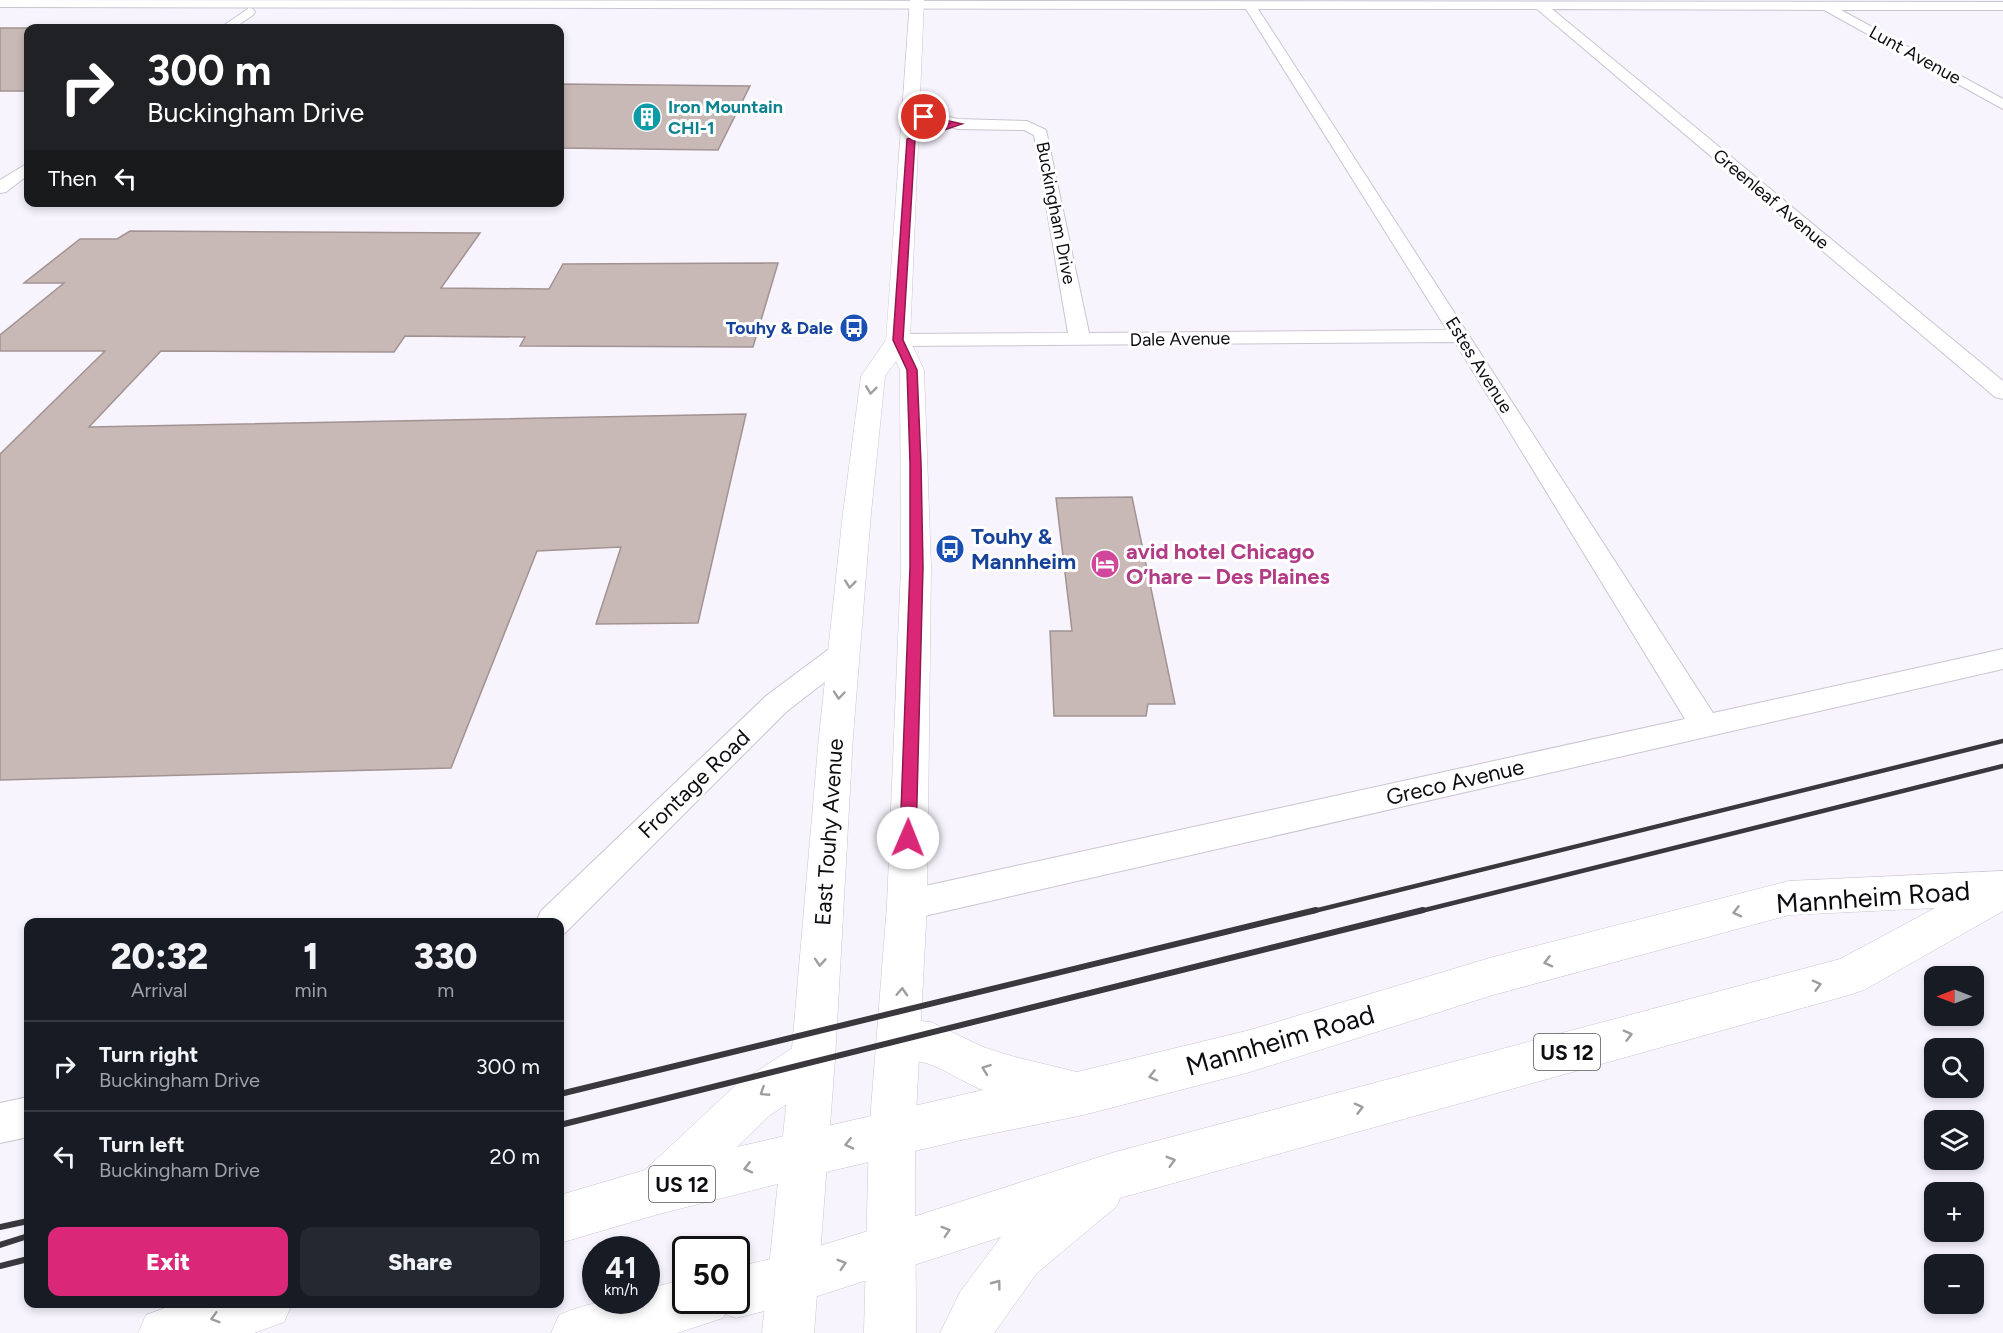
<!DOCTYPE html>
<meta charset="utf-8">
<style>
body{margin:0;font-family:Figtree,sans-serif;background:#242831;color:#f1f3f6;height:100vh;display:flex;flex-direction:column;font-size:22px;white-space:nowrap}
*{box-sizing:border-box;margin:0}
p{font-size:20px;color:#9ea1a6}
.icon{flex:none;width:33px;height:33px;fill:none;stroke:currentColor;stroke-width:2;stroke-linecap:round;stroke-linejoin:round}
.map{position:relative;flex:1;overflow:hidden}
.details{position:absolute;left:24px;top:918px;width:540px;height:390px;display:flex;flex-direction:column;background:#171b24;border-radius:12px;box-shadow:0 3px 9px #0003}
.details>*{flex:none}
.guide{position:absolute;left:24px;top:24px;width:540px;height:183px;border-radius:12px;box-shadow:0 3px 9px #0003;background:#202124;color:#fff;overflow:hidden}
.needle{width:39px;rotate:270deg}
.controls{position:absolute;left:1924px;top:966px;display:grid;gap:12px}
.controls a{display:grid;place-items:center;width:60px;height:60px;border-radius:12px;background:#171b24;box-shadow:0 3px 9px #0003;font-size:30px}
.speed{position:absolute;left:582px;top:1236px;display:flex;gap:12px;font-size:30px;font-weight:700;text-align:center}
.speed>*{display:grid;place-content:center;width:78px;height:78px;border-radius:50%;background:#171b24;box-shadow:0 3px 9px #0003;line-height:1}
.speed small{font-size:15px;font-weight:400}
.speed .limit{border:3px solid #111;border-radius:9px;background:#fff;color:#111}
.pin{position:absolute;display:grid;place-items:center;width:51px;height:51px;color:#fff;margin:-26px;border:3px solid #fff;border-radius:50%;box-shadow:0 2px 6px #0007}
.me{position:absolute;width:66px;margin:-33px;rotate:1deg;stroke-linejoin:round;filter:drop-shadow(0 0 4px #0008)}
.turn{display:flex;align-items:center;gap:21px;height:126px;padding:0 24px;font-size:27px}
.turn .icon{width:78px;height:78px;stroke-width:2.5}
.turn b{display:block;font-size:42px;line-height:51px}
.then{display:flex;align-items:center;height:57px;padding:0 24px;background:#0003;gap:12px;font-size:22px}
.eta{display:flex;justify-content:space-evenly;align-items:center;height:102px;text-align:center}
.eta b{font-size:36px;font-weight:800;line-height:42px}
.button{display:flex;gap:12px;margin-top:auto;padding:12px 24px}
.button a{flex:1;height:69px;border-radius:12px;background:#db2777;color:#fff;font-size:24px;font-weight:800;line-height:69px;text-align:center}
.button a+a{background:#242831;color:#f1f3f6}
ul{padding:0;list-style:none}
li{display:flex;align-items:center;gap:18px;height:90px;padding:0 24px;border-top:2px solid #363941}
li div{flex:1}
li b{display:block;font-size:22px}
li em{font-style:normal}
.map>svg:first-child{display:block}
.building{fill:#c8b8b6;stroke:#a29392;stroke-width:1.5}
.lines{fill:none;stroke-linecap:round;stroke-linejoin:round}
.street-casing{stroke:#c9c5d2;stroke-width:2}
.secondary-casing{stroke:#c9c5d2;stroke-width:1}
.primary-casing{stroke:#c9c5d2;stroke-width:1}
.street{fill:#fff;fill-rule:evenodd}
.secondary{fill:#fff;fill-rule:evenodd}
.primary{fill:#fff;fill-rule:evenodd}
.rail-far1{stroke:#3b383d;stroke-width:4.5}
.rail{stroke:#3b383d;stroke-width:6}
.oneway{stroke:#9f9e9f}
.route{fill:#db2777;stroke:#8e194d;stroke-width:1.5}
.labels{text-anchor:middle;dominant-baseline:central;stroke-width:6;stroke-linejoin:round;paint-order:stroke}
.far-street-label{font-size:18px;fill:#0e0c10;stroke:#fff}
.far-culture-label{font-size:18px;font-weight:bold;fill:#0d838f;stroke:#fff;text-anchor:start}
.far-transit-label{font-size:18px;font-weight:bold;fill:#164399;stroke:#fff;text-anchor:end}
.shield{fill:#fff;stroke:#565558;stroke-width:1.5}
.shield-label{font-size:21px;font-weight:bold;fill:#0e0c10}
.transit-label{font-size:22px;font-weight:bold;fill:#164399;stroke:#fff;text-anchor:start}
.hotel-label{font-size:22px;font-weight:bold;fill:#b23c85;stroke:#fff;text-anchor:start}
.street-label{font-size:22px;fill:#0e0c10;stroke:#fff}
.near-street-label{font-size:27px;fill:#0e0c10;stroke:#fff}
</style>
<div class="map">
<svg width="2003" height="1333" viewBox="0 0 2003 1333">
<rect width="100%" height="100%" fill="#f8f4fe"/>
<path class="building" d="M0,28H28V91H0Z
M560,84L750,86L718,150L560,148Z
M130,231L480,233L441,288L549,289L563,264L778,263L753,347L520,346L525,337L405,336L394,352L161,351L89,427L746,414L698,623L596,624L621,547L537,551L451,768L0,780V454L105,351H0V335L64,283H24L80,239H117Z
M1132,497L1175,704H1148L1146,716H1054L1050,631H1072L1056,498Z"/>
<g class="lines">
<g class="street-casing">
<path id="street" d="M0,0L2003,2V10H1841L2003,99V109L1824,10L1552,9L2003,381V399L1995,397L1537,9H1258L1713,713L2003,649V669L907,920L895,916L890,905L895,894L907,890L1685,719L1455,342L898,346L891,344L888,340L891,336L898,334L1068,333L1034,135L1024,130L958,129L907,116L905,113L912,109L958,119L1027,121L1046,130L1089,333L1447,330L1246,9L0,7Z
M249,8L253,9L255,12L253,15L234,28H220Z
M28,163V175L6,192L0,193V180Z
M843,643L853,646L857,653L853,660L786,712L565,933L560,935V922H536L541,911L766,696L833,646Z
M28,1097V1137L0,1143V1103Z"/>
</g>
<g class="secondary-casing">
<path id="secondary" d="M910,0H924L910,340L924,370L931,567L927,905L915,1134L916,1333H864L869,1134L887,905L901,567L900,370L896,361L885,376L871,513L853,736L835,1060L814,1333H762L791,1060L819,736L843,513L861,376L886,340Z"/>
</g>
<g class="primary-casing">
<path id="primary" d="M2003,871V911L1864,990L1849,995L1120,1198L1117,1206L1037,1273L994,1333H940L960,1292L1001,1237L793,1304L736,1318L725,1314L723,1318L677,1333H551L559,1315C592,1301 611,1300 646,1300V1289L686,1279V1300H736V1267L793,1254L891,1224L1115,1152L1840,959L1935,908L1789,915L1493,995L1250,1072L1083,1115L966,1139L805,1177L659,1214L560,1243V1195L645,1170L737,1084L797,1045L813,1039L829,1045L835,1060L829,1075L769,1116L737,1147L983,1090C964,1083 943,1068 926,1063C911,1059 899,1061 884,1055L877,1040L884,1025L899,1019L931,1022L983,1047L1015,1057L1077,1072L1250,1030L1493,957L1789,881Z
M176,1304H292L284,1322L254,1333H138L146,1315Z"/>
</g>
<use href="#street" class="street"/>
<use href="#secondary" class="secondary"/>
<use href="#primary" class="primary"/>
<path class="rail-far1" d="M1310,912L2003,741
M1417,912L2003,766"/>
<path class="rail" d="M560,1094L1316,910
M560,1125L1423,910
M0,1227L28,1221
M0,1245L28,1236
M0,1266L28,1259"/>
</g>
<defs><path id="oneway-chevron" d="M-2-3.5L2.5 0L-2 3.5" fill="none" stroke-width="1.6" stroke-linecap="round" stroke-linejoin="round" transform="scale(1.5)"/></defs>
<g class="oneway">
<use href="#oneway-chevron" transform="translate(871 390) rotate(97)"/>
<use href="#oneway-chevron" transform="translate(850 584) rotate(96)"/>
<use href="#oneway-chevron" transform="translate(839 695) rotate(95)"/>
<use href="#oneway-chevron" transform="translate(1737 912) rotate(165)"/>
<use href="#oneway-chevron" transform="translate(820 962) rotate(94)"/>
<use href="#oneway-chevron" transform="translate(1548 962) rotate(165)"/>
<use href="#oneway-chevron" transform="translate(1817 985) rotate(-15)"/>
<use href="#oneway-chevron" transform="translate(902 992) rotate(-87)"/>
<use href="#oneway-chevron" transform="translate(1628 1035) rotate(-15)"/>
<use href="#oneway-chevron" transform="translate(986 1069) rotate(-160)"/>
<use href="#oneway-chevron" transform="translate(1153 1076) rotate(166)"/>
<use href="#oneway-chevron" transform="translate(764 1092) rotate(147)"/>
<use href="#oneway-chevron" transform="translate(1359 1108) rotate(-15)"/>
<use href="#oneway-chevron" transform="translate(849 1144) rotate(167)"/>
<use href="#oneway-chevron" transform="translate(1171 1161) rotate(-16)"/>
<use href="#oneway-chevron" transform="translate(748 1168) rotate(166)"/>
<use href="#oneway-chevron" transform="translate(946 1231) rotate(-18)"/>
<use href="#oneway-chevron" transform="translate(842 1264) rotate(-17)"/>
<use href="#oneway-chevron" transform="translate(997 1284) rotate(-53)"/>
<use href="#oneway-chevron" transform="translate(215 1318) rotate(164)"/>
</g>
<path class="route" d="M922,115L962,124L915,140L903,340L917,370L921,463L923,567L916,838L914,843L908,845L903,843L900,838L910,567V463L907,370L893,340L907,139L949,124L922,118Z"/>
<defs>
<g id="building-disc" transform="scale(1.5)"><circle r="9.5" fill="#0f9aa8" stroke="#fff"/><path d="M-4-6H4V6H1V3H-1V6H-4ZM-2.5-4.3h1.7v1.8h-1.7ZM.8-4.3h1.7v1.8H.8ZM-2.5-1h1.7V.8h-1.7ZM.8-1h1.7V.8H.8Z" fill="#fff"/></g>
<g id="bus-disc" transform="scale(1.5)"><circle r="9.5" fill="#1a4fb4" stroke="#fff"/><path d="M-5-6H5V4H4V6H2V4H-2V6H-4V4H-5ZM-3.5-4V0h7V-4ZM-3.5 1.2v1.5H-2V1.2ZM2 1.2v1.5H3.5V1.2Z" fill="#fff"/></g>
<g id="hotel-disc" transform="scale(1.5)"><circle r="9.5" fill="#d1479c" stroke="#fff"/><path d="M-6-4.5h1.5V1H6V5H4.5V3h-9V5H-6ZM-4 0a1.8 1.8 0 1 1 3.6 0ZM.5 0V-2.5h3Q6-2.5 6 0Z" fill="#fff"/></g>
</defs>
<g fill-rule="evenodd">
<use href="#building-disc" x="647" y="117"/>
<use href="#bus-disc" x="854" y="328"/>
<use href="#bus-disc" x="950" y="549"/>
<use href="#hotel-disc" x="1105" y="564"/>
</g>
<g class="labels">
<g class="far-street-label">
<text transform="translate(1915 55) rotate(29)">Lunt Avenue</text>
<text transform="translate(1771 199) rotate(40)">Greenleaf Avenue</text>
<text transform="translate(1056 213) rotate(79)">Buckingham Drive</text>
<text transform="translate(1180 339) rotate(-1)">Dale Avenue</text>
<text transform="translate(1479 365) rotate(58)">Estes Avenue</text>
</g>
<g class="far-culture-label">
<text x="668" y="107">Iron Mountain<tspan x="668" dy="21">CHI-1</tspan></text>
</g>
<g class="far-transit-label">
<text x="833" y="328">Touhy &amp; Dale</text>
</g>
<g class="shield">
<rect x="1534" y="1034" width="66" height="36" rx="4.5"/>
<rect x="649" y="1166" width="66" height="36" rx="4.5"/>
</g>
<g class="shield-label">
<text x="1567" y="1052">US 12</text>
<text x="682" y="1184">US 12</text>
</g>
<g class="transit-label">
<text x="971" y="536">Touhy &amp;<tspan x="971" dy="25">Mannheim</tspan></text>
</g>
<g class="hotel-label">
<text x="1126" y="551">avid hotel Chicago<tspan x="1126" dy="25">O’hare – Des Plaines</tspan></text>
</g>
<g class="street-label">
<text transform="translate(1455 782) rotate(-13)">Greco Avenue</text>
<text transform="translate(694 784) rotate(-44)">Frontage Road</text>
<text transform="translate(829 832) rotate(-86)">East Touhy Avenue</text>
</g>
<g class="near-street-label">
<text transform="translate(1873 897) rotate(-4)">Mannheim Road</text>
<text transform="translate(1280 1040) rotate(-16)">Mannheim Road</text>
</g>
</g>
</svg>
<div class="controls">
<a><svg class="needle" viewBox="-14 -14 28 28"><path d="M0-13l5 13h-10z" fill="#e53935"/><path d="M0 13l5-13h-10z" fill="#9ea1a6"/></svg></a>
<a><svg class="icon" aria-label="search" viewBox="0 0 24 24"><circle cx="10" cy="10" r="6"/><path d="M15 15l6 6"/></svg></a>
<a><svg class="icon" aria-label="layers" viewBox="0 0 24 24"><path d="M12 4l9 5-9 5-9-5zM3 14l9 5 9-5"/></svg></a>
<a>+</a>
<a>−</a>
</div>
<div class="speed"><div>41<small>km/h</small></div><div class="limit">50</div></div>
<div class="pin" style="left:924px;top:117px;background:#d93025"><svg class="icon" aria-label="arrive" viewBox="0 0 24 24"><path d="M6 21V4h12l-3 4 3 4H6"/></svg></div>
<svg class="me" style="left:908px;top:838px" viewBox="-20 -20 40 40"><circle r="19" fill="#fff"/><path d="M0-13L10 11 0 6-10 11z" fill="#db2777"/></svg>
<div class="guide">
<div class="turn"><svg class="icon" aria-label="right" viewBox="0 0 24 24"><path d="M7 20v-9h11M14 6l5 5-5 5"/></svg><div><b>300 m</b>Buckingham Drive</div></div>
<div class="then">Then<svg class="icon" aria-label="left" viewBox="0 0 24 24"><path d="M17 20v-9H6M10 6l-5 5 5 5"/></svg></div>
</div>
<section class="details">
<div class="eta">
<div><b>20:32</b><p>Arrival</p></div>
<div><b>1</b><p>min</p></div>
<div><b>330</b><p>m</p></div>
</div>
<ul>
<li><svg class="icon" aria-label="right" viewBox="0 0 24 24"><path d="M7 20v-9h11M14 6l5 5-5 5"/></svg><div><b>Turn right</b><p>Buckingham Drive</p></div><em>300 m</em></li>
<li><svg class="icon" aria-label="left" viewBox="0 0 24 24"><path d="M17 20v-9H6M10 6l-5 5 5 5"/></svg><div><b>Turn left</b><p>Buckingham Drive</p></div><em>20 m</em></li>
</ul>
<div class="button"><a>Exit</a><a>Share</a></div>
</section>
</div>
